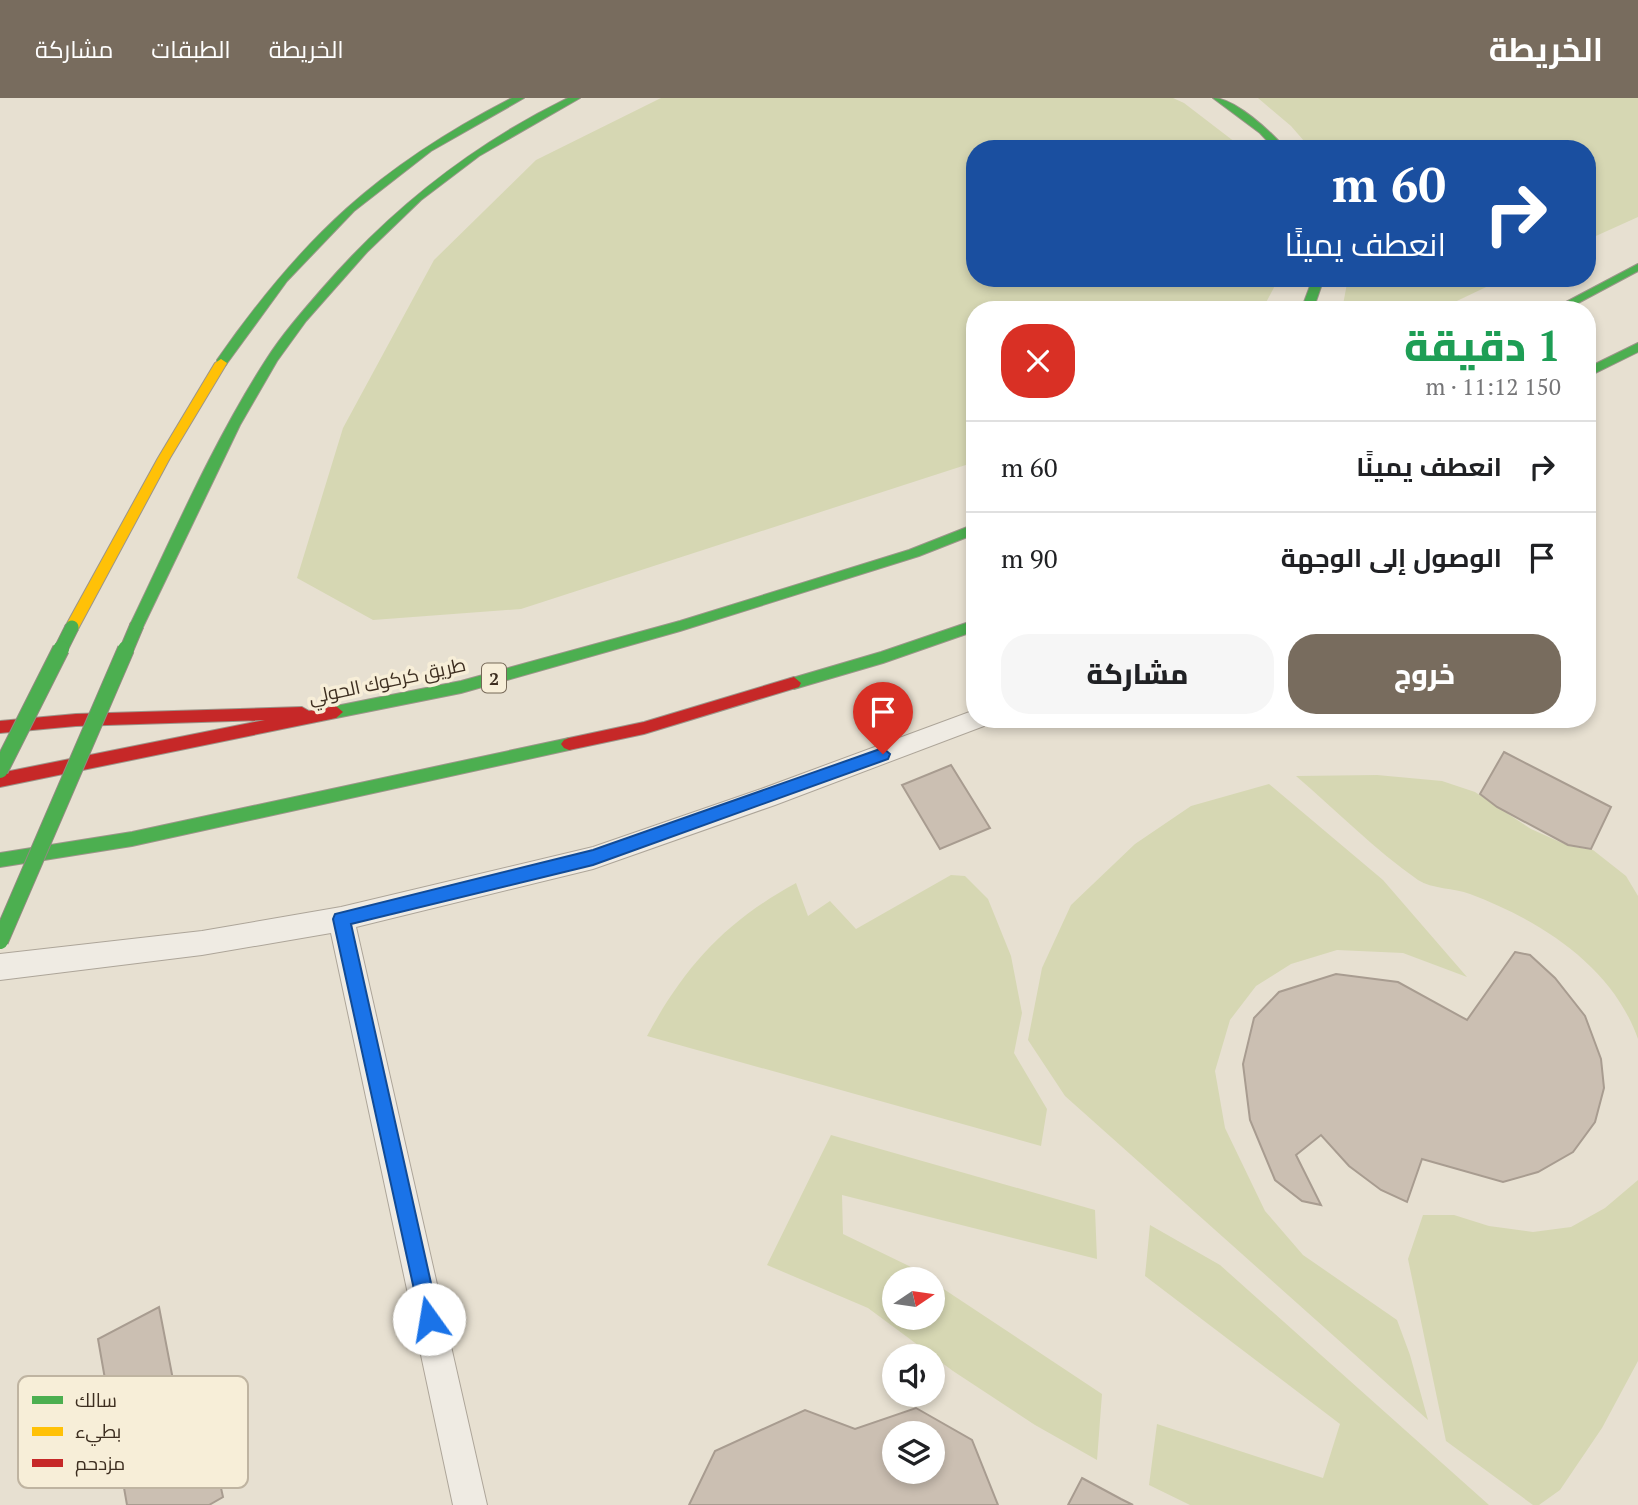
<!DOCTYPE html>
<html lang="ar">
<meta charset="utf-8">
<style>
body{margin:0;font-family:"PT Serif",Cairo,serif;background:#f6f6f6;color:#202124;direction:rtl;height:100vh;display:flex;flex-direction:column;font-size:26px;white-space:nowrap}
*{box-sizing:border-box;margin:0}
p{font-size:23px;color:#757577}
.icon{flex:none;width:38px;height:38px;fill:none;stroke:currentColor;stroke-width:2;stroke-linecap:round;stroke-linejoin:round}
.map{position:relative;flex:1;overflow:hidden;direction:ltr}
.sheet{position:absolute;left:966px;top:203px;width:630px;height:427px;display:flex;flex-direction:column;background:#fff;border-radius:28px;box-shadow:0 4px 10px #0003;direction:rtl}
.sheet>*{flex:none}
.top-card{position:absolute;left:966px;top:42px;width:630px;height:147px;border-radius:28px;box-shadow:0 4px 10px #0003;direction:rtl;background:#1a4fa0;color:#fff;overflow:hidden}
.needle{width:46px;rotate:77deg}
.controls{position:absolute;left:882px;top:1169px;display:grid;gap:14px}
.controls a{display:grid;place-items:center;width:63px;height:63px;border-radius:50%;background:#fff;box-shadow:0 4px 10px #0003;font-size:35px}
.pin{position:absolute;display:grid;place-items:center;width:60px;height:60px;color:#fff;margin:-72px -30px;border-radius:50% 50% 50% 0;rotate:-45deg;box-shadow:0 0 7px #0007}
.pin .icon{rotate:45deg}
.me{position:absolute;width:77px;margin:-38px;rotate:347deg;stroke-linejoin:round;filter:drop-shadow(0 0 5px #0008)}
.turn{display:flex;align-items:center;gap:24px;height:147px;padding:0 35px;font-size:32px}
.turn .icon{width:91px;height:91px;stroke-width:2.5}
.turn b{display:block;font-size:49px;line-height:60px}
.round{display:grid;place-items:center;flex:none;width:74px;height:74px;border-radius:28px;background:#f6f6f6}
.summary{display:flex;align-items:center;justify-content:space-between;height:119px;padding:0 35px}
h1{font-size:42px;font-weight:800;line-height:52px;color:#1e9e55}
.cta{display:flex;gap:14px;margin-top:auto;padding:14px 35px}
.cta a{flex:1;height:80px;border-radius:28px;background:#786c5e;color:#fff;font-size:28px;font-weight:800;line-height:80px;text-align:center}
.cta a+a{background:#f6f6f6;color:#202124}
ul{padding:0;list-style:none}
li{display:flex;align-items:center;gap:21px;height:91px;padding:0 35px;border-top:2px solid #e0e0e0}
li div{flex:1}
li b{display:block;font-size:26px}
li em{font-style:normal}
header{display:flex;align-items:center;gap:42px;box-sizing:border-box;height:98px;padding:0 35px;background:#786c5e;color:#fff}
header strong{font-size:33px}
nav{display:flex;gap:38px;margin-inline-start:auto;font-size:24px}
.map>svg:first-child{display:block}
.green{fill:#d6d7b3}
.building{fill:#cbbfb2;stroke:#a89c90;stroke-width:2;fill-rule:evenodd}
.lines{fill:none;stroke-linecap:round;stroke-linejoin:round}
.lane-casing{stroke:#ada599;stroke-width:2}
.fast-casing{stroke:#9c958a;stroke-width:2}
.slow-casing{stroke:#9c958a;stroke-width:2}
.jam-casing{stroke:#9c958a;stroke-width:2}
.lane{fill:#efebe3;fill-rule:evenodd}
.fast{fill:#4caf50;fill-rule:evenodd}
.slow{fill:#ffc107;fill-rule:evenodd}
.jam{fill:#c62828;fill-rule:evenodd}
.fast-bridge-far1-casing{stroke:#928b80;stroke-width:15;stroke-linecap:butt}
.fast-bridge-casing{stroke:#928b80;stroke-width:18;stroke-linecap:butt}
.fast-bridge-far1{stroke:#4caf50;stroke-width:13}
.fast-bridge{stroke:#4caf50;stroke-width:16}
.route{fill:#1a73e8;stroke:#114b97;stroke-width:2}
.labels{text-anchor:middle;dominant-baseline:central;stroke-width:7;stroke-linejoin:round;paint-order:stroke}
.shield{fill:#f7eed8;stroke:#756857;stroke-width:2}
.shield-label{font-size:18px;font-weight:bold;fill:#3d2e20}
.street-label{font-size:19px;fill:#3d2e20;stroke:#f7eed8}
.key{fill:#f7eed8;stroke:#bfb4a1;stroke-width:2}
.key-label{font-size:19px;fill:#3d2e20}
</style>
<header>
<strong>الخريطة</strong>
<nav><a>الخريطة</a><a>الطبقات</a><a>مشاركة</a></nav>
</header>
<div class="map">
<svg width="1638" height="1407" viewBox="0 0 1638 1407">
<rect width="100%" height="100%" fill="#e7e0d1"/>
<path class="green" d="M661,0H1173L1184,5L1244,51H975V180H1279L1262,212H975V364L521,511L373,522L297,480L343,330L434,162L536,62Z
M1258,0H1638V119L1587,142V51H1311L1291,28Z
M1348,180H1505L1438,212H1342Z
M1377,677L1442,683L1475,694L1531,731L1569,748L1593,752L1626,778L1638,798V941C1612,867 1539,822 1470,796C1454,790 1432,791 1418,782C1375,752 1336,712 1296,678Z
M1269,686L1383,782L1467,879L1403,855L1337,852L1291,866L1256,888L1230,922L1215,973L1225,1030L1265,1113L1303,1157L1397,1222L1410,1257L1428,1322L1065,998L1028,942L1042,870L1071,807L1135,746L1191,708Z
M951,777L965,778L988,801L1011,858L1022,915L1014,955L1047,1011L1041,1048L647,938C685,868 725,824 796,785L808,818L830,803L856,831Z
M831,1037L1095,1112L1097,1161L842,1097L843,1136L909,1168L929,1181H894V1220H933V1184L1102,1296L1097,1362L1035,1327L953,1273L868,1210L767,1167Z
M1638,1082V1263L1602,1330L1560,1392L1539,1407H1533L1446,1343L1408,1161L1423,1117H1454L1489,1128L1533,1134L1571,1129L1605,1110Z
M1150,1127L1220,1167L1489,1407H1190L1149,1387L1157,1326L1323,1380L1340,1326L1145,1178Z"/>
<path class="building" d="M1504,654L1611,709L1591,751L1568,747L1497,709L1480,696Z
M951,667L990,730L940,751L902,687Z
M1515,854L1530,857L1555,880L1585,918L1601,961L1604,990L1595,1024L1573,1054L1538,1074L1503,1084L1422,1061L1407,1104L1381,1092L1349,1068L1321,1037L1296,1057L1321,1107L1302,1103L1275,1082L1250,1022L1243,966L1254,920L1279,894L1336,876L1398,884L1467,922Z
M159,1209L185,1344L208,1331L223,1399L209,1407H127L98,1241Z
M916,1310L972,1342L998,1407H689L715,1353L805,1312L855,1331ZM894,1335H933V1374H894Z
M1082,1380L1121,1401L1133,1407H1068Z"/>
<g class="lines">
<g class="lane-casing">
<path id="lane" d="M975,612V621H988L984,628L775,707L593,771L356,829L487,1407H453L331,835L202,857L0,882V856L202,833L341,809L593,749L761,691Z"/>
</g>
<g class="fast-casing">
<path id="fast" d="M512,0H524L431,53L354,113L287,183L225,268H217V262C303,139 378,69 512,0Z
M568,0H580L479,58L421,102L367,154L306,223L277,263L240,327L142,531H132L130,527C173,438 212,346 266,262C282,237 302,214 322,191C392,110 472,47 568,0Z
M1213,0C1235,0 1271,34 1286,51H1275L1260,35Z
M1638,166V173L1565,212H1551Z
M1313,180H1324L1313,212H1301Z
M1638,245V254L1587,279V270Z
M975,426V436L919,458L680,533L461,595L336,620L329,614L336,608L461,583L680,523L909,452Z
M975,522V533L883,565L794,591L787,585L789,581L881,554Z
M569,640L574,642L577,646L574,650L569,652L132,748L0,769V755L132,734Z"/>
</g>
<g class="slow-casing">
<path id="slow" d="M221,261L227,265L170,360L77,533H67L65,529L158,360L215,265Z"/>
</g>
<g class="jam-casing">
<path id="jam" d="M794,579L801,585L799,589L644,636L569,652L564,650L561,646L564,642L569,640L644,624Z
M336,608L343,614L336,620L0,689V675L265,622L76,628L0,635V623L76,616L302,609L309,613Z"/>
</g>
<use href="#lane" class="lane"/>
<use href="#fast" class="fast"/>
<use href="#slow" class="slow"/>
<use href="#jam" class="jam"/>
<g class="fast-bridge-far1-casing">
<path id="fast-bridge-far1" d="M60,553L72,529
M126,553L137,527"/>
</g>
<g class="fast-bridge-casing">
<path id="fast-bridge" d="M0,672L61,551
M0,843L126,551"/>
</g>
<use href="#fast-bridge-far1" class="fast-bridge-far1"/>
<use href="#fast-bridge" class="fast-bridge"/>
</g>
<path class="route" d="M883,650L890,656L888,661L593,767L351,826L439,1221L436,1228L429,1231L422,1228L333,821L335,816L593,752Z"/>
<g class="labels">
<rect class="shield" x="482" y="565.5" width="24" height="29" rx="5"/>
<g class="shield-label">
<text x="494" y="580">2</text>
</g>
<g class="street-label">
<text transform="translate(387 582) rotate(-12)">طريق كركوك الحولي</text>
</g>
</g>
<rect x="18" y="1278" width="230" height="112" rx="10" class="key"/>
<rect x="32" y="1298" width="31" height="8" fill="#4caf50"/>
<rect x="32" y="1329" width="31" height="9" fill="#ffc107"/>
<rect x="32" y="1361" width="31" height="8" fill="#c62828"/>
<g class="key-label">
<text x="75" y="1309">سالك</text>
<text x="75" y="1340">بطيء</text>
<text x="75" y="1372">مزدحم</text>
</g>
</svg>
<div class="controls">
<a><svg class="needle" viewBox="-14 -14 28 28"><path d="M0-13l5 13h-10z" fill="#e53935"/><path d="M0 13l5-13h-10z" fill="#757577"/></svg></a>
<a><svg class="icon" aria-label="sound" viewBox="0 0 24 24"><path d="M4 9h4l5-4v14l-5-4H4zM17 9q2 3 0 6"/></svg></a>
<a><svg class="icon" aria-label="layers" viewBox="0 0 24 24"><path d="M12 4l9 5-9 5-9-5zM3 14l9 5 9-5"/></svg></a>
</div>
<div class="pin" style="left:883px;top:656px;background:#d93025"><svg class="icon" aria-label="arrive" viewBox="0 0 24 24"><path d="M6 21V4h12l-3 4 3 4H6"/></svg></div>
<svg class="me" style="left:429px;top:1221px" viewBox="-20 -20 40 40"><circle r="19" fill="#fff"/><path d="M0-13L10 11 0 6-10 11z" fill="#1a73e8"/></svg>
<div class="top-card">
<div class="turn"><svg class="icon" aria-label="right" viewBox="0 0 24 24"><path d="M7 20v-9h11M14 6l5 5-5 5"/></svg><div><b>60 m</b>انعطف يمينًا</div></div>
</div>
<section class="sheet">
<div class="summary"><div><h1>1 دقيقة</h1><p>150 m · 11:12</p></div><a class="round" style="background:#d93025;color:#fff"><svg class="icon" aria-label="close" viewBox="0 0 24 24"><path d="M6 6l12 12M18 6L6 18"/></svg></a></div>
<ul>
<li><svg class="icon" aria-label="right" viewBox="0 0 24 24"><path d="M7 20v-9h11M14 6l5 5-5 5"/></svg><div><b>انعطف يمينًا</b></div><em>60 m</em></li>
<li><svg class="icon" aria-label="arrive" viewBox="0 0 24 24"><path d="M6 21V4h12l-3 4 3 4H6"/></svg><div><b>الوصول إلى الوجهة</b></div><em>90 m</em></li>
</ul>
<div class="cta"><a>خروج</a><a>مشاركة</a></div>
</section>
</div>
